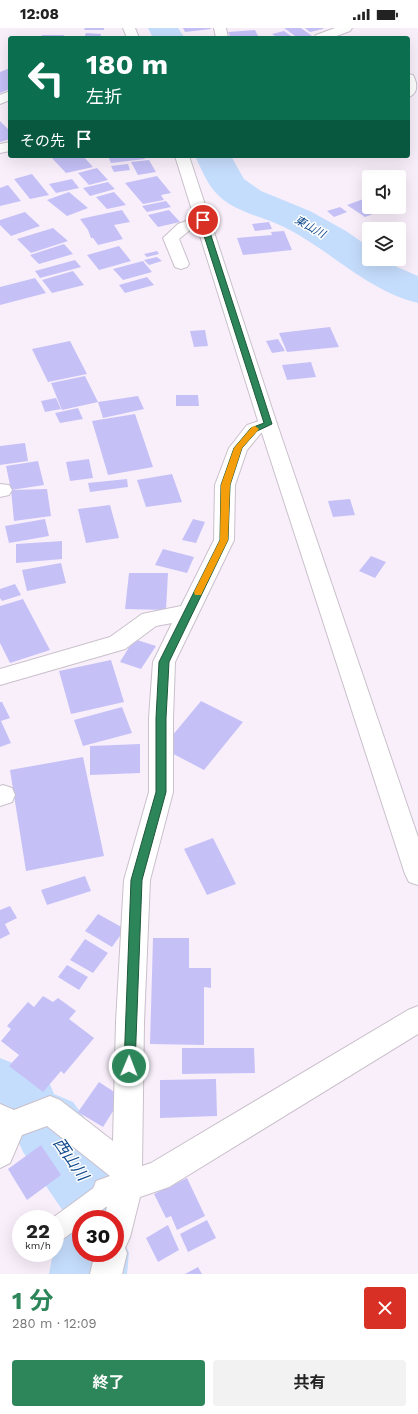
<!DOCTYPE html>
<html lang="ja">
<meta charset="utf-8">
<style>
body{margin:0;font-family:"Work Sans","Noto Sans JP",sans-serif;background:#f2f2f2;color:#222;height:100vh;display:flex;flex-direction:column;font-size:15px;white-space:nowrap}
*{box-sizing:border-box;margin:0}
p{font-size:13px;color:#767676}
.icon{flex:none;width:22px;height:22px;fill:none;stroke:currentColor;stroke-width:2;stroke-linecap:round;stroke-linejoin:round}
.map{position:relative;height:1246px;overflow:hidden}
.side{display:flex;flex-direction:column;background:#fff;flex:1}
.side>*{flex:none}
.hud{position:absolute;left:8px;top:8px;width:402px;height:122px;border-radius:4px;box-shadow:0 4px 16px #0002;background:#0b6e4f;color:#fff;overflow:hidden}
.buttons{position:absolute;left:362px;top:142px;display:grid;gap:8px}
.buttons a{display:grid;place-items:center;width:44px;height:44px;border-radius:4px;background:#fff;box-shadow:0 4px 16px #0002;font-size:20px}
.speed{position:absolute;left:12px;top:1182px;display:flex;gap:8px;font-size:20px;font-weight:700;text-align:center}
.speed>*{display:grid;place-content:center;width:52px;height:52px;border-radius:50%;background:#fff;box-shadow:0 4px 16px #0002;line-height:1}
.speed small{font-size:10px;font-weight:400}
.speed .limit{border:6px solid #d22;background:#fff;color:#111}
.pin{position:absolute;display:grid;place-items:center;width:34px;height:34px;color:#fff;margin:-17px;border:2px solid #fff;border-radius:50%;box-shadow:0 1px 4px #0007}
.me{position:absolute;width:44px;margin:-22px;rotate:1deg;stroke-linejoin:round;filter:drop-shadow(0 0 3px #0008)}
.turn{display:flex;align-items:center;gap:14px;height:84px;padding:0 12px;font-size:18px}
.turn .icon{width:52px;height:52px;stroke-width:2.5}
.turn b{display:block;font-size:28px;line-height:34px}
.then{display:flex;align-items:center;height:38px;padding:0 12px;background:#0003;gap:8px;font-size:15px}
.round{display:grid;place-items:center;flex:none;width:42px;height:42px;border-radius:4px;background:#f2f2f2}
.headline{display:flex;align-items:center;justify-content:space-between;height:68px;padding:0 12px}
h1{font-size:24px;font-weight:700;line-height:30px;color:#2d865a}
.primary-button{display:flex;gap:8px;margin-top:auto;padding:8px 12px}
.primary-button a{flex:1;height:46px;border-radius:4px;background:#2d865a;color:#fff;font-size:16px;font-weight:700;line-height:46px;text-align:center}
.primary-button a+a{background:#f2f2f2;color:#222}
.status{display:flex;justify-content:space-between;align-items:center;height:28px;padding:0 20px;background:#fff;direction:ltr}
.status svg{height:11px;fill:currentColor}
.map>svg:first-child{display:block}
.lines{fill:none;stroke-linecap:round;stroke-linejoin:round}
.river{fill:#c5ddfc;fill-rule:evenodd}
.building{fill:#c5c1f7}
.lane-casing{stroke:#c9c0cb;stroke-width:2}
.street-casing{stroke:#c9c0cb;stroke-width:2}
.secondary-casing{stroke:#c9c0cb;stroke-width:2}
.lane{fill:#fff;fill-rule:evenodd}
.street{fill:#fff;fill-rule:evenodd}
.secondary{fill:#fff;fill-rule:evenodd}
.route{fill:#2d865a;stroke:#1d573a}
.slow{fill:#f59e0b}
.labels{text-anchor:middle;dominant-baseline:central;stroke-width:3;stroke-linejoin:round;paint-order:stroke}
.far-water-label{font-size:11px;font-style:italic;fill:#124b8d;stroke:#fff}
.near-water-label{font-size:16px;font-style:italic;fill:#124b8d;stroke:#fff}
</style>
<div class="status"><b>12:08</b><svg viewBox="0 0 49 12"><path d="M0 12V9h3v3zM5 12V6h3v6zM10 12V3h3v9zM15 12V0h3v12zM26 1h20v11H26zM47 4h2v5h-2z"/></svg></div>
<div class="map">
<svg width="418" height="1246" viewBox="0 0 418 1246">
<rect width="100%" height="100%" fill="#f9effb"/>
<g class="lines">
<path class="river" d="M148,0H178L185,10H153Z
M195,128H231L244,151L261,163L310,183L346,203L369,219V231H386L397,239L418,248V275C365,262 331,222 284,199C262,188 233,184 216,165C207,156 201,140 195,128Z
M0,1030L25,1040L49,1054L54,1066L73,1074L119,1137L130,1163L119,1189L115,1191H81V1225H115V1197L118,1198L129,1225L127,1246H49L53,1225H55V1220L64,1198L76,1193L67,1189L23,1124L17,1110L0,1103Z"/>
</g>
<path class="building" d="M85,0H104V2H84Z
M183,0H210L211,1L185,4Z
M284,0H301L312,8L298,10Z
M305,0H323V1L310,4Z
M255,2L259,10H231L228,4Z
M284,3L294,10H278L272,6Z
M86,5L101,6L100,10H84Z
M42,7H64L63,10H41Z
M10,40V61L0,65V44Z
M0,93L10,103V111L0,114Z
M50,128H83L93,139L66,145Z
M108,128H143L145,131L111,135Z
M149,132L156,144L138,147L131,134Z
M128,136L130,142L114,144L111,138Z
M97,140L108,152L89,157L78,145Z
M32,146L49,167L30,171L14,151Z
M157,148L171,165L161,167L164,172L143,176L125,155Z
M72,151L79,160L56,165L49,156Z
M108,154L115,161L90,168L83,160Z
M8,157L21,173L0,178V160Z
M69,164L88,180L67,188L47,172Z
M114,164L126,177L107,181L96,169Z
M369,169V179H392L365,189L347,177Z
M166,173L171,179L147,184L142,178Z
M340,179L347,184L334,189L327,183Z
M122,182L130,194L114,197L123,211L98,217L93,210H91L88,202L80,191Z
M169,182L180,194L158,199L148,187Z
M25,184L40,198L11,208L0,197V192Z
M269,194L272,201L255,203L252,196Z
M53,200L68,213L31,225L17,211Z
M284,203L292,222L243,227L237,210L272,207L271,204Z
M64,216L73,226L39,236L30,227Z
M119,218L131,233L99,242L87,227Z
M157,223L159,226L147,229L144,226Z
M157,229L162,233L149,237L144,232Z
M75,232L81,239L40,250L35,243Z
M143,233L152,244L123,252L113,241Z
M73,243L84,257L52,265L42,252Z
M147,249L154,257L125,265L119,257Z
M35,250L46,265L0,277V259Z
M330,299L339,319L287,324L279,305Z
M205,302L208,318L194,319L190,303Z
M278,311L285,323L272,325L266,313Z
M70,313L87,346L48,354L32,321Z
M311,334L316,349L287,352L282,337Z
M85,348L98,374L62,382L51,355Z
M176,367H198L199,378H176Z
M138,368L144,381L103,390L98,374Z
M56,370L61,381L45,384L41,373Z
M78,380L83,391L60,395L55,385Z
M135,386L153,439L108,447L92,393Z
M25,415L28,433L0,437V418Z
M89,431L93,450L70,453L66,434Z
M38,433L44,457L11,462L6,438Z
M172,446L182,474L146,479L137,452Z
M127,451L128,459L90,464L88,455Z
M47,461L51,488L14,493L11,462Z
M350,471L355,487L333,489L328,473Z
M110,477L119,510L86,515L78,481Z
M45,491L49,508L9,515L5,498Z
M193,491L205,494L196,515L182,512Z
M62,513V531L16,535V516Z
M163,521L194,529L187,545L155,537Z
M371,528L386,534L375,550L359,543Z
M61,535L66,555L27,563L22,542Z
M129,545H168L166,582L125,581Z
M15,556L21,567L2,573L0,570V561Z
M23,571L50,622L10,635L0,615V578Z
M134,611L156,618L141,641L120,634Z
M111,632L124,674L71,686L59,643Z
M201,673L243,694L204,742L162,720Z
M0,674H2L10,690L1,693L11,715L0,719Z
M122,679L132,705L83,718L74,692Z
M140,716V745L90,747V718Z
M83,729L104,828L26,843L10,742Z
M213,810L236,856L207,867L184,821Z
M85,848L91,863L47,877L41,862Z
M10,878L17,890L5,896L10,906L0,911V882Z
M98,886L125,901L112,919L85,903Z
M153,910H189V940H211V960L204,959V1017L150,1016Z
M85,911L108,925L93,945L70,932Z
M67,937L88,949L79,962L58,949Z
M43,968L53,974L58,970L76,983L69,991L94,1010L64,1046L61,1043L43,1064L9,1038L19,1027L1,1013L11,1001L7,998L28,974L34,979Z
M182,1020H254L255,1045L182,1046Z
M216,1051L217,1088L160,1090V1052Z
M99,1054L122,1069L103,1099L78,1084Z
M41,1117L61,1147L27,1172L8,1141Z
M187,1150L205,1188L177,1202L171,1188L166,1190L154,1166Z
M207,1192L216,1210L188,1224L180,1206Z
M168,1197L179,1222L158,1234L146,1210Z
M198,1239L202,1246H185Z"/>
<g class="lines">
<g class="lane-casing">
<path id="lane" d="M107,1152L115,1156L119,1164L115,1172L90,1191H81V1198L63,1211L55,1215V1191H51L99,1156Z"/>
</g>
<g class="street-casing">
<path id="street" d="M214,0H226L228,10H216Z
M335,0H352L350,3L331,10H314L316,7Z
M408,46L413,47C418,56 418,66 408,69Z
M10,63V72L0,76V67Z
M10,114V123L0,125V116Z
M203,187L208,189L211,192L208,195L190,202L179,211L189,236L187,239L181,241L175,239L163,210L178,196Z
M268,390L275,392L277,396L275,400L261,405L247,422L235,457L234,512L175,634L173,690V764L150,852L144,994L142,1138L151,1135L408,982L418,978V1006L169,1159L140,1169L130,1209L125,1220L127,1225L122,1246H90L95,1225H115V1191H104L107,1179L96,1175L92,1164L96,1153L110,1148L47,1098L22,1107L10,1135L0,1140V1076L14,1082L50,1068L60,1072L113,1113L116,994L124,852L149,764V690L153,634L172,595L156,598L125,621L0,657V641L110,609L142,586L181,578L214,512L215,457L229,420L247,397Z
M0,456L9,457L12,462L9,467L0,469Z
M3,757L12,760L15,767L12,774L0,778V758Z"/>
</g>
<g class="secondary-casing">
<path id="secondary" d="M123,0H135L139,10H127Z
M175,128H189L277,396L418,809V857L409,854L405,846L259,396Z"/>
</g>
<use href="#lane" class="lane"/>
<use href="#street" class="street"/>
<use href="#secondary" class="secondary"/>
</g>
<path class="route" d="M200,190L206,192L272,396L257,403L242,420L230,457L228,512L169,634L166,690V764L142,852L135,1038L134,1042L129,1044L125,1042L124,1038L131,852L156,764V690L159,634L220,512L221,457L234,420L251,400L264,395L199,192Z"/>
<path class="slow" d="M255,398L259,401L242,420L230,457L228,512L201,567H195L194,564L220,512L221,457L234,420L252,399Z"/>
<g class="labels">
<g class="far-water-label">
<text transform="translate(310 199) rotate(29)">東山川</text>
</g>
<g class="near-water-label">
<text transform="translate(71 1131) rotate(55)">西山川</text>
</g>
</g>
</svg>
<div class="buttons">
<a><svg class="icon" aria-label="sound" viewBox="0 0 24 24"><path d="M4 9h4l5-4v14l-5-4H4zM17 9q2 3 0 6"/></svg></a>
<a><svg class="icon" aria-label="layers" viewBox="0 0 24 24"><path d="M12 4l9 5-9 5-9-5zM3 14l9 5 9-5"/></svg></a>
</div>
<div class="speed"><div>22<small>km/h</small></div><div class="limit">30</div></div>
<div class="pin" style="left:203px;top:192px;background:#d93025"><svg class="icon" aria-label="arrive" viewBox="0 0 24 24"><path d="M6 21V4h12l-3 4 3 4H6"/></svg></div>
<svg class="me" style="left:129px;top:1038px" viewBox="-20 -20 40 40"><circle r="17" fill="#2d865a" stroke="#fff" stroke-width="3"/><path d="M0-11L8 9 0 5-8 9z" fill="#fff"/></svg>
<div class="hud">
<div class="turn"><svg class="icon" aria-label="left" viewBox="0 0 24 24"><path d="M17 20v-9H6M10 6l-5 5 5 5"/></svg><div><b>180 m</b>左折</div></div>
<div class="then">その先<svg class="icon" aria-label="arrive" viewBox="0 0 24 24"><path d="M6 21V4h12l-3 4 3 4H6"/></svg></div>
</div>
</div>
<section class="side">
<div class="headline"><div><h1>1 分</h1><p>280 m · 12:09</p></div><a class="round" style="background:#d93025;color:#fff"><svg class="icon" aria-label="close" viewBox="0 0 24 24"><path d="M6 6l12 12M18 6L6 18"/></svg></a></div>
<div class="primary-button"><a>終了</a><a>共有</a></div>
</section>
